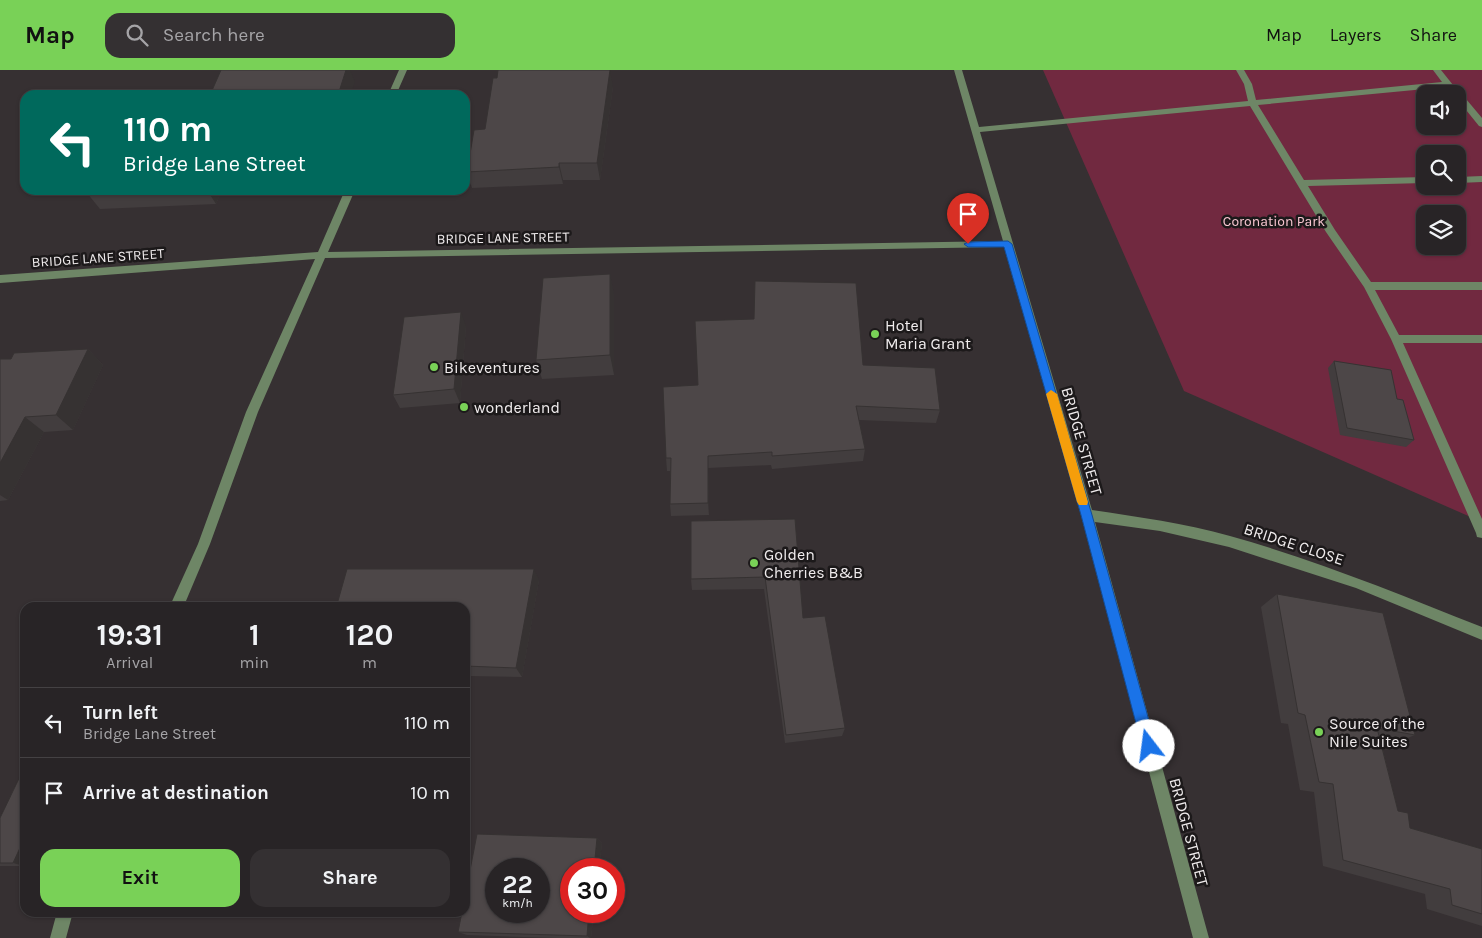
<!DOCTYPE html>
<style>
body{margin:0;font-family:Karla,sans-serif;background:#343032;color:#f1f3f6;height:100vh;display:flex;flex-direction:column;font-size:19px;white-space:nowrap}
*{box-sizing:border-box;margin:0}
p{font-size:16px;color:#a5a4a7}
.icon{flex:none;width:28px;height:28px;fill:none;stroke:currentColor;stroke-width:2;stroke-linecap:round;stroke-linejoin:round}
.map{position:relative;flex:1;overflow:hidden}
.side{position:absolute;left:20px;top:532px;width:450px;height:315px;display:flex;flex-direction:column;background:#282426;border-radius:15px;box-shadow:0 1px 4px #0004,0 0 0 1px #444143}
.side>*{flex:none}
.hud{position:absolute;left:20px;top:20px;width:450px;height:105px;border-radius:15px;box-shadow:0 1px 4px #0004,0 0 0 1px #444143;background:#00695c;color:#fff;overflow:hidden}
.controls{position:absolute;left:1416px;top:15px;display:grid;gap:10px}
.controls a{display:grid;place-items:center;width:50px;height:50px;border-radius:10px;background:#282426;box-shadow:0 1px 4px #0004,0 0 0 1px #444143;font-size:25px}
.speed{position:absolute;left:485px;top:788px;display:flex;gap:10px;font-size:25px;font-weight:700;text-align:center}
.speed>*{display:grid;place-content:center;width:65px;height:65px;border-radius:50%;background:#282426;box-shadow:0 1px 4px #0004,0 0 0 1px #444143;line-height:1}
.speed small{font-size:12px;font-weight:400}
.speed .limit{border:8px solid #d22;background:#fff;color:#111}
.pin{position:absolute;display:grid;place-items:center;width:42px;height:42px;color:#fff;margin:-51px -21px;border-radius:50% 50% 50% 0;rotate:-45deg;box-shadow:0 0 5px #0007}
.pin .icon{rotate:45deg}
.me{position:absolute;width:55px;margin:-28px;rotate:345deg;stroke-linejoin:round;filter:drop-shadow(0 0 4px #0008)}
.turn{display:flex;align-items:center;gap:18px;height:105px;padding:0 20px;font-size:22px}
.turn .icon{width:65px;height:65px;stroke-width:2.5}
.turn b{display:block;font-size:35px;line-height:42px}
.eta{display:flex;justify-content:space-evenly;align-items:center;height:85px;text-align:center}
.eta b{font-size:30px;font-weight:700;line-height:35px}
.action{display:flex;gap:10px;margin-top:auto;padding:10px 20px}
.action a{flex:1;height:58px;border-radius:15px;background:#79d157;color:#111;font-size:20px;font-weight:700;line-height:58px;text-align:center}
.action a+a{background:#343032;color:#f1f3f6}
ul{padding:0;list-style:none}
li{display:flex;align-items:center;gap:15px;height:70px;padding:0 20px;border-top:1px solid #444143}
li div{flex:1}
li b{display:block;font-size:19px}
li em{font-style:normal}
header{display:flex;align-items:center;gap:30px;box-sizing:border-box;height:70px;padding:0 25px;background:#79d157;color:#111}
header strong{font-size:24px}
nav{display:flex;gap:28px;margin-inline-start:auto;font-size:18px}
.search{width:350px;height:45px;background:#343032;display:flex;align-items:center;gap:12px;box-sizing:border-box;padding:0 18px;border-radius:15px;color:#a5a4a7;font-size:19px}
.map>svg:first-child{display:block}
.green{fill:#712940;fill-rule:evenodd}
.lines{fill:none;stroke-linecap:round;stroke-linejoin:round}
.minor{fill:#6e8666;fill-rule:evenodd}
.wall{fill:#423d3e}
.shaded-wall{fill:#363232}
.building{fill:#4d4748;stroke:#363232;fill-rule:evenodd}
.route{fill:#1a73e8;stroke:#114b97}
.slow{fill:#f59e0b}
.poi-dot{fill:#79d157;stroke:#1c191a;stroke-width:2}
.labels{text-anchor:middle;dominant-baseline:central;stroke-width:5;stroke-linejoin:round;paint-order:stroke}
.far-park-label{font-size:14px;fill:#f9c6d1;stroke:#1c191a}
.far-street-label{font-size:14px;fill:#f0eced;stroke:#1c191a}
.poi-label{font-size:16px;fill:#f0eced;stroke:#1c191a;text-anchor:start}
.street-label{font-size:16px;fill:#f0eced;stroke:#1c191a}
</style>
<header>
<strong>Map</strong>
<div class="search"><svg class="icon" aria-label="search" viewBox="0 0 24 24"><circle cx="10" cy="10" r="6"/><path d="M15 15l6 6"/></svg>Search here</div>
<nav><a>Map</a><a>Layers</a><a>Share</a></nav>
</header>
<div class="map">
<svg width="1482" height="868" viewBox="0 0 1482 868">
<rect width="100%" height="100%" fill="#363032"/>
<path class="green" d="M1043,0H1482V452L1184,321ZM1425,24H1458V56H1425ZM1425,84H1458V116H1425ZM1425,144H1458V176H1425Z"/>
<g class="lines">
<path class="minor" d="M399,0H407L396,25H388Z
M954,0H962L979,57L1248,31L1244,14L1236,0H1244L1252,14L1256,30L1442,12L1433,0H1441L1457,20L1450,22L1446,17L1258,35L1304,110L1425,107V113L1308,116L1335,160L1371,212H1482V220H1375L1399,265H1482V273H1403L1482,449V468L1477,467L1476,463L1391,269L1364,217L1326,162L1250,36L980,62L1092,440C1138,447 1185,453 1230,466C1316,490 1399,524 1482,557V570L1356,518L1229,477L1160,461L1095,452L1209,868H1193L1081,445L1004,177L325,188L258,342L210,474L183,538H169L198,474L246,342L315,189L0,213V205L318,182L345,120H355L328,182L1003,171Z
M1455,23H1461L1482,48V57L1479,56L1458,30V24Z
M1482,106V112L1458,113V107Z
M57,842H73L66,868H50Z"/>
</g>
<path class="wall" d="M613,17L600,110H563V114L472,118L467,102L485,59Z
M88,120H222L216,134L100,139L87,123Z
M614,224V305L542,309L536,290Z
M466,256L460,333L400,338L393,325Z
M88,279L103,295L73,360L44,362L8,430L0,431V289H11Z
M1334,291L1414,370L1406,377L1340,365L1328,298Z
M863,295L940,340L936,353L859,350L865,379L863,391L772,399L771,395L708,398L709,445L671,446L670,434V401H667L666,388L698,315Z
M795,449L803,548L845,658L842,666L785,673L764,519L692,520L691,509Z
M539,510L522,607L469,606L465,600V538Z
M1277,524L1415,665L1393,674L1381,672L1398,741L1410,758L1482,779V856L1427,839L1425,824L1323,796L1314,722L1300,720L1288,654L1281,653L1261,537Z
M25,696V795L24,796H0V748Z
M597,768L602,773L599,799H571L594,841L591,868H556L467,865L458,862Z"/>
<path class="shaded-wall" d="M340,0H350L355,12L350,25H338Z
M610,0L613,17L600,110L597,93Z
M559,93L563,110V114L559,97Z
M207,120H222L216,134Z
M610,204L614,224V305L610,285Z
M461,242L466,256L460,333L454,319Z
M88,279L103,295L73,360L56,345Z
M25,347L44,362L8,430L0,425V393Z
M708,386V398L709,445L708,433Z
M534,499L539,510L522,607L516,598Z
M25,767V795L24,796L13,793Z
M597,768L602,773L599,799H594Z
M589,841H594L591,868H590L587,866Z"/>
<path class="building" d="M221,0H346L338,25H210Z
M498,0H610L597,93H559V97L467,102L474,60L485,59L493,8H497Z
M88,120H145L87,123Z
M610,204V285L536,290L543,208Z
M755,211L856,213L863,295L935,298L940,340L856,336L865,379L772,386V382L708,386V433L670,434L671,388H666L663,317L698,315L695,251L754,249Z
M461,242L454,319L393,325L404,247Z
M88,279L56,345L25,347L0,393V289H11L14,283Z
M1334,291L1391,300L1397,329L1403,330L1414,370L1347,358Z
M795,449L803,548L825,546L845,658L786,665L765,507L691,509V451Z
M347,499H534L516,598L465,596V582L468,571H465V538H336Z
M1277,524L1383,543L1415,665L1377,658L1398,741L1408,743L1410,758L1482,779V844L1452,835L1450,819L1343,790L1333,714L1319,712L1305,645L1298,643Z
M25,696V767L13,793H0V748Z
M477,764L597,768L594,799H571V841H589L587,866L458,862L462,842H465V826ZM496,799H539V841H496Z"/>
<path class="route" d="M1008,171L1012,174L1092,445L1156,676L1154,680L1149,682L1144,680L1142,676L1081,445L1004,177H968L964,174L968,172Z"/>
<path class="slow" d="M1051,320L1057,324L1088,432L1087,435H1079L1077,432L1046,324Z"/>
<g class="poi-dot">
<circle cx="875" cy="264" r="5"/>
<circle cx="434" cy="297" r="5"/>
<circle cx="464" cy="337" r="5"/>
<circle cx="754" cy="493" r="5"/>
<circle cx="1319" cy="662" r="5"/>
</g>
<g class="labels">
<g class="far-park-label">
<text x="1274" y="151">Coronation Park</text>
</g>
<g class="far-street-label">
<text transform="translate(503 168) rotate(-1)">BRIDGE LANE STREET</text>
<text transform="translate(98 188) rotate(-4)">BRIDGE LANE STREET</text>
</g>
<g class="poi-label">
<text x="885" y="255">Hotel<tspan x="885" dy="18">Maria Grant</tspan></text>
<text x="444" y="297">Bikeventures</text>
<text x="474" y="337">wonderland</text>
<text x="764" y="484">Golden<tspan x="764" dy="18">Cherries B&amp;B</tspan></text>
<text x="1329" y="653">Source of the<tspan x="1329" dy="18">Nile Suites</tspan></text>
</g>
<g class="street-label">
<text transform="translate(1082 371) rotate(74)">BRIDGE STREET</text>
<text transform="translate(1294 474) rotate(18)">BRIDGE CLOSE</text>
<text transform="translate(1189 762) rotate(75)">BRIDGE STREET</text>
</g>
</g>
</svg>
<div class="controls">
<a><svg class="icon" aria-label="sound" viewBox="0 0 24 24"><path d="M4 9h4l5-4v14l-5-4H4zM17 9q2 3 0 6"/></svg></a>
<a><svg class="icon" aria-label="search" viewBox="0 0 24 24"><circle cx="10" cy="10" r="6"/><path d="M15 15l6 6"/></svg></a>
<a><svg class="icon" aria-label="layers" viewBox="0 0 24 24"><path d="M12 4l9 5-9 5-9-5zM3 14l9 5 9-5"/></svg></a>
</div>
<div class="speed"><div>22<small>km/h</small></div><div class="limit">30</div></div>
<div class="pin" style="left:968px;top:174px;background:#d93025"><svg class="icon" aria-label="arrive" viewBox="0 0 24 24"><path d="M6 21V4h12l-3 4 3 4H6"/></svg></div>
<svg class="me" style="left:1149px;top:676px" viewBox="-20 -20 40 40"><circle r="19" fill="#fff"/><path d="M0-13L10 11 0 6-10 11z" fill="#1a73e8"/></svg>
<div class="hud">
<div class="turn"><svg class="icon" aria-label="left" viewBox="0 0 24 24"><path d="M17 20v-9H6M10 6l-5 5 5 5"/></svg><div><b>110 m</b>Bridge Lane Street</div></div>
</div>
<section class="side">
<div class="eta">
<div><b>19:31</b><p>Arrival</p></div>
<div><b>1</b><p>min</p></div>
<div><b>120</b><p>m</p></div>
</div>
<ul>
<li><svg class="icon" aria-label="left" viewBox="0 0 24 24"><path d="M17 20v-9H6M10 6l-5 5 5 5"/></svg><div><b>Turn left</b><p>Bridge Lane Street</p></div><em>110 m</em></li>
<li><svg class="icon" aria-label="arrive" viewBox="0 0 24 24"><path d="M6 21V4h12l-3 4 3 4H6"/></svg><div><b>Arrive at destination</b></div><em>10 m</em></li>
</ul>
<div class="action"><a>Exit</a><a>Share</a></div>
</section>
</div>
